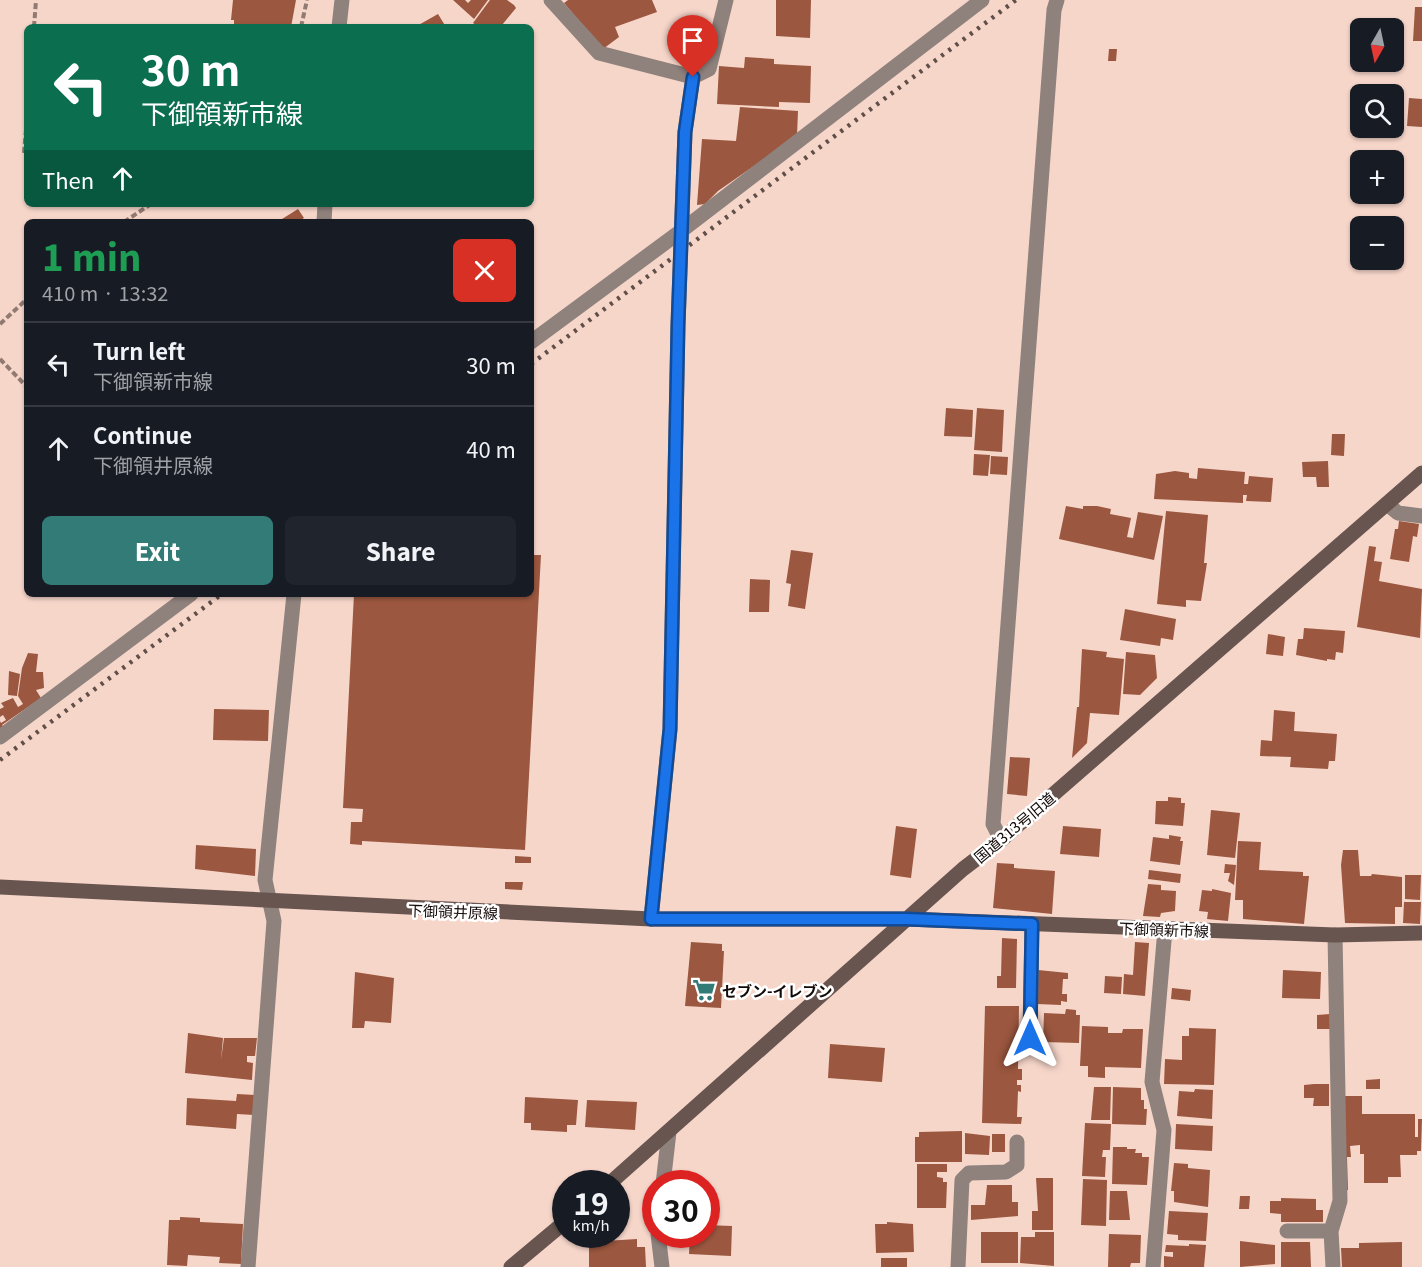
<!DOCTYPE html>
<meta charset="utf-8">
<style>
body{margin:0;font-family:Georgia,"Noto Sans JP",serif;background:#20242c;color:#f1f3f6;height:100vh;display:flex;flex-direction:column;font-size:22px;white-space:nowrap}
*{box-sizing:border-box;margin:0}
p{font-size:20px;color:#9ea1a6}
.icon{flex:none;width:33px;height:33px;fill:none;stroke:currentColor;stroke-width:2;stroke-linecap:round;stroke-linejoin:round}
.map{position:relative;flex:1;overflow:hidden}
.details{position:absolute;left:24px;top:219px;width:510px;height:378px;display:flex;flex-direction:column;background:#171b24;border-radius:9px;box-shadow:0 2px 4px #0004}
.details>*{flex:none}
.banner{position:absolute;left:24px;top:24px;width:510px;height:183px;border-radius:9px;box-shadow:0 2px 4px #0004;background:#0b6e4f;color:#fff;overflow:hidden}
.needle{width:39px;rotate:189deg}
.buttons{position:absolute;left:1350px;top:18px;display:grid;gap:12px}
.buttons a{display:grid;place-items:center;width:54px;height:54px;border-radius:9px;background:#171b24;box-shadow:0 2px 4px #0004;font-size:30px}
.speed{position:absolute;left:552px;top:1170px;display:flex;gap:12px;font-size:30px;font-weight:700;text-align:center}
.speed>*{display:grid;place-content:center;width:78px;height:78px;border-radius:50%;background:#171b24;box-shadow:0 2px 4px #0004;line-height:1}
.speed small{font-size:15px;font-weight:400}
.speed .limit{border:9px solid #d22;background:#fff;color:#111}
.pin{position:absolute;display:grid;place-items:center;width:51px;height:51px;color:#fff;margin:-62px -26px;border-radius:50% 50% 50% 0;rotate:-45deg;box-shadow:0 0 6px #0007}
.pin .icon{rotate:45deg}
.me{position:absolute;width:66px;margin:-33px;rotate:0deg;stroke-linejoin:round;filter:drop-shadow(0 0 4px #0008)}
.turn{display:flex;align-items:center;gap:21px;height:126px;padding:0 18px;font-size:27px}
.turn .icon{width:78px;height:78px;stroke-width:2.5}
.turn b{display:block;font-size:42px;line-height:51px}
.then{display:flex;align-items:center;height:57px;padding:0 18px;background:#0003;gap:12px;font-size:22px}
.round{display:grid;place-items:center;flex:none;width:63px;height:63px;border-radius:9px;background:#20242c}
.overview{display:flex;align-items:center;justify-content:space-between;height:102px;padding:0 18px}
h1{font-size:36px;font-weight:800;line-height:45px;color:#1e9e55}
.cta{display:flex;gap:12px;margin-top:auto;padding:12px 18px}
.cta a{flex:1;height:69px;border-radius:9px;background:#337b77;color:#fff;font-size:24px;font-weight:800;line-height:69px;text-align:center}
.cta a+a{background:#20242c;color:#f1f3f6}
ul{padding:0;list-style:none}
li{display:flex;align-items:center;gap:18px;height:84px;padding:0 18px;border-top:2px solid #363941}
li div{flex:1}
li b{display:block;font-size:22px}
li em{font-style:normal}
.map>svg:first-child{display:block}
.building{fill:#9b573f}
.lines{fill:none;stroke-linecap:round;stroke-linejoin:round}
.path{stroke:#917a72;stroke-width:4;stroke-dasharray:6 3;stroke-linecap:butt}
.street{stroke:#8f817c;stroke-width:15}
.secondary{stroke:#68554f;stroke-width:15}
.rail{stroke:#604e48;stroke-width:4.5;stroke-dasharray:3 6;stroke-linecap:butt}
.route-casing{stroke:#114b97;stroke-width:15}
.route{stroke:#1a73e8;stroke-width:10}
.labels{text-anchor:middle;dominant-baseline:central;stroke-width:5;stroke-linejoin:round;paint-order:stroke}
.street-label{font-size:15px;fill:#130906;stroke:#fff}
.poi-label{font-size:15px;font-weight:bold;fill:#130906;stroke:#fff;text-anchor:start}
</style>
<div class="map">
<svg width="1422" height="1267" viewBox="0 0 1422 1267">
<rect width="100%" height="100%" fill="#f7d6ca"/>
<path class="building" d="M233,0H296L291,27L234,26V20H231Z
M453,0H465L468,3L471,0H488L474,19Z
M490,0H507L514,5L516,8L502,25L504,27H479L473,23Z
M568,0H652L657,12L615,27L619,37L603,49L564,3Z
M776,0H811L810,38L776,36Z
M1415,7H1422V41H1413Z
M438,14L446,27H415Z
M1109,49H1117L1116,61H1108Z
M745,57L774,59V64L811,66L810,103L779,102V107L717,104L719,66L744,68Z
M1409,98L1422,99V127L1407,126Z
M740,107L798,111L797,136L718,191L705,204L697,205L702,139L736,141Z
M298,209L304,218L297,222H284L282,219Z
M946,408L973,410L972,437L944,436Z
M977,408L1004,410L1002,452L974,450Z
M1332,434H1345L1344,456L1331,455Z
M974,454L990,455L988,476L973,475Z
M991,456L1008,457L1007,475L990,474Z
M1328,461L1329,487H1317L1316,477H1303L1302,462Z
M1198,468L1245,472L1244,484H1248L1249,476L1273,478L1271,502L1246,501L1247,495H1243V503L1154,499L1156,474L1175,471L1189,473V478L1197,479Z
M1066,506L1083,509V506H1097L1111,509L1110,514L1131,518L1127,537L1133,538L1138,512L1163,516L1154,560L1059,539Z
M1166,511L1208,515L1204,563H1207L1201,601L1186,600V607L1157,604Z
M1399,521L1419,524L1417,537L1413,536L1409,562L1390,559L1395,529H1398Z
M1369,546L1376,547L1374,561L1382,562L1379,581L1422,589L1420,638L1357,627Z
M791,550L813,553L805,609L788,606L791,584L786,583Z
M531,555H541L525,850L362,841V845L350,844L351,822H362L363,809L343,808L354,594H531Z
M750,579L770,580L769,612H749Z
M1125,609L1176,619L1173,640L1161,638L1160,646L1120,640Z
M1304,628L1345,631L1343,653L1336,652L1335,660L1327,659V661L1296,655L1298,639H1303Z
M1268,634L1285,637L1283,656L1266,654Z
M1082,649L1107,652L1106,657L1124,659L1119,715L1090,713L1087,743L1072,758L1077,707H1079Z
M1126,652L1155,655L1157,678L1140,695L1123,694Z
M28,653L38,654L36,672H43L44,688L36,690L41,698L2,725L4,727L0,730V721L1,723L6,720L3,715L0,717V709L4,707L1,703L13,698L18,707L23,704L18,696L22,668Z
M9,671L20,674L17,696L8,695Z
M214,709L269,710L268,741L213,740Z
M1274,710L1295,712L1294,731L1337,734L1335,761H1329L1328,769L1290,767L1291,757L1260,756L1261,740L1272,741Z
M1010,757L1030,758L1027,796L1007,794Z
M1168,797L1181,798V803H1185L1183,826L1155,824L1156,801H1168Z
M1211,810L1240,813L1235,858L1207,855Z
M896,826L917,829L911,878L890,875Z
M1063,826L1101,829L1099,857L1060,854Z
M1169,835L1181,837L1180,841H1183L1180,865L1150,861L1153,837L1169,839Z
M1238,841L1261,842L1259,870L1303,872V876H1309L1304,924L1243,919V900H1235Z
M196,845L256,849L255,876L195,869Z
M1343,850H1358L1360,876H1371L1372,874L1402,877V907H1395V924L1345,923L1341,865Z
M515,856L531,857V863H515Z
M997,863L1014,864V868L1055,871L1052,914L993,908Z
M1225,864L1236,865L1234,885L1228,881L1230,873H1224Z
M1149,870L1181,874L1180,883L1148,879Z
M1405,875H1421L1420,900L1405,899Z
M505,882H523L522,890L505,889Z
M1148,884L1161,885V890L1176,891L1175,911L1161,913L1160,917L1143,916Z
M1212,889L1231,893L1228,921L1207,919L1208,912L1199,911L1202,890L1212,891Z
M1404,902H1421L1420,924L1403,923Z
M1002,938L1017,939L1016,988H997V976H1001Z
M691,942L722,944V951H724L721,1008L685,1006Z
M1135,942L1149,943L1145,996L1123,994L1124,974L1133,975Z
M1038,970L1068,973V979H1063L1062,994H1067V1002L1061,1001V1005L1037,1004Z
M1283,970L1321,972L1320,999L1282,998Z
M355,972L394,978L391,1023L365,1021L364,1028H352Z
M1105,976L1122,977L1121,994L1104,993Z
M1172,988L1191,990L1190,1001L1171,999Z
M985,1006H1019L1018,1069H1022V1080H1017V1085H1021V1092L1018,1091L1017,1117H1022L1021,1124L982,1123Z
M1066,1009L1076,1010V1015H1080L1079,1043L1043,1042L1044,1013L1065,1014Z
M1330,1014V1029H1317V1015Z
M1082,1026L1108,1027V1033H1122L1123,1029H1143L1141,1068L1105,1067V1078L1088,1077V1066H1080Z
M1189,1028L1216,1029L1214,1085L1164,1084L1165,1059L1182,1060V1036H1189Z
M188,1033L223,1038L221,1060L224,1038H257L255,1056H247V1062L253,1063L252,1080L185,1073Z
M830,1044L885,1048L882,1082L828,1078Z
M1380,1079V1089H1366V1080Z
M1314,1084H1329V1106H1313L1314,1098H1304V1085Z
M1094,1087H1111L1110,1120H1091Z
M1113,1087L1141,1088V1100H1144V1109H1147L1146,1125L1112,1124Z
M1195,1089L1213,1090L1212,1119L1177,1116L1179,1091L1194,1092Z
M237,1094L255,1095L254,1115L237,1114L236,1129L186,1125L187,1098L236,1101Z
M1344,1096H1362V1114H1415V1137H1418V1119H1422L1421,1151H1417V1155H1400L1401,1177H1388V1183H1364V1154H1360V1145L1350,1146L1351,1157H1347L1348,1190H1345Z
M525,1097L578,1100L576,1125H567V1132L531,1130V1123H524Z
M587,1100L637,1102L635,1130L585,1127Z
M1085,1123L1111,1124L1110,1150H1103L1102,1157H1106L1105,1177L1082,1176Z
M1176,1124L1213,1126L1212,1151L1175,1149Z
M962,1131V1162H915V1137H919V1132Z
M965,1133L990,1136L989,1155L965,1154Z
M992,1134H1005V1152H992Z
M1113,1147H1127V1149H1136L1135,1153H1142V1157H1149L1147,1185L1112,1184Z
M1174,1163L1188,1164V1168L1210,1170L1208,1207L1174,1202V1191H1171Z
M917,1164H947V1172H937V1177L943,1178V1182H947L946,1208H917Z
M1036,1178H1053V1230H1032V1211H1038Z
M1083,1179L1107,1180L1106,1226L1081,1225Z
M987,1185H1012V1202H1018V1216L971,1220V1205H985Z
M1110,1191H1127L1130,1220H1109Z
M1240,1196H1250L1249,1209H1239Z
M1281,1198L1316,1199V1210H1323V1222H1281V1214L1270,1213V1201H1281Z
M1169,1211L1208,1213L1206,1241L1178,1240V1235L1167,1234Z
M180,1217L200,1218V1222L243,1224L241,1264L219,1263L220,1257L188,1255L187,1266L167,1265L169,1220H180Z
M887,1222L913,1224L914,1252L876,1253L875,1224H887Z
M706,1225L732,1226L731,1256L689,1254L690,1234H706Z
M981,1232H1018V1263H981Z
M1035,1232H1054V1266L1020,1263L1021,1237H1035Z
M1109,1234L1141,1235L1140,1263H1131L1130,1267H1108Z
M637,1239V1247H645L646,1267H589V1242Z
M1240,1241L1275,1245V1264L1240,1267Z
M1281,1242H1310L1311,1267H1281Z
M1402,1242V1267H1342L1341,1248H1359V1243Z
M1189,1244L1206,1245L1204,1267H1164V1256L1173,1257V1252H1165L1166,1245L1189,1246Z
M881,1258H907V1267H881Z"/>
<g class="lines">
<path class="path" d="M34,27L36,0
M301,27L307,0
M24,153L27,118
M124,222L151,204
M0,324L27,299
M0,359L27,387"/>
<path class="street" d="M551,0L599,53L693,77L685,132L678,325L670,729L651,919
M339,27L342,0
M693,77L709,69L726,0
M324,222L325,204
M531,342L681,231L982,0
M1387,504L1398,513L1422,516
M0,737L191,594
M1001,840L993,824L1054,10L1057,0
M1030,1038L1032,924
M663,1184L669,1132
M1287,1231H1331
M658,1234L662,1267
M248,1267L274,921L265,880L294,594
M958,1267L962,1180L969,1173L1006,1172L1017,1165V1142
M1153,1267L1164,1130L1152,1082L1165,929
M1333,1267L1331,1231L1340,1201L1335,935"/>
<path class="secondary" d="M0,887L651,919H906L1335,935L1422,933
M609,1184L963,869L1001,840L1422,473
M511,1267L566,1221"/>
<path class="rail" d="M531,364L1016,0
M0,760L222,594"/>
</g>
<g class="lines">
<g class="route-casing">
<path id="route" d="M693,77L685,132L678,325L670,729L651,919H906L1032,924L1030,1038"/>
</g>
<use href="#route" class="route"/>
</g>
<defs>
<g id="supermarket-bare" transform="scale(1.8)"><path d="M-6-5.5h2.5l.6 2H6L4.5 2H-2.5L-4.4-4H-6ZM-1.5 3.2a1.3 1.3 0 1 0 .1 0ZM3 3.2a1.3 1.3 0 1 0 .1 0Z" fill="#337b77" stroke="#fff" stroke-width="2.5" paint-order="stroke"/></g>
</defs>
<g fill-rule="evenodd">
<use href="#supermarket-bare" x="704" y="990"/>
</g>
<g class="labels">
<g class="street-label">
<text transform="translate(1014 827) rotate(-40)">国道313号旧道</text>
<text transform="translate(453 911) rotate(2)">下御領井原線</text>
<text transform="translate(1164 929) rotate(2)">下御領新市線</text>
</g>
<g class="poi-label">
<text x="722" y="990">セブン-イレブン</text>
</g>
</g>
</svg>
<div class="buttons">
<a><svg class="needle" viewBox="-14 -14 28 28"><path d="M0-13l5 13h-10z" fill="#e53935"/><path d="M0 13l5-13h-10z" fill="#9ea1a6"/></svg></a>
<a><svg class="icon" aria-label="search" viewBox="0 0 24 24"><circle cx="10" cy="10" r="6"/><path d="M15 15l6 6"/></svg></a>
<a>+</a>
<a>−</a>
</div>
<div class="speed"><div>19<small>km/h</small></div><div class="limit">30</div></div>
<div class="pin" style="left:693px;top:77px;background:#d93025"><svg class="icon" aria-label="arrive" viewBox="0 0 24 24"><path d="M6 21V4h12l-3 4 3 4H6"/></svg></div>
<svg class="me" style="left:1030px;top:1038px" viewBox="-20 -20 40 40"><path d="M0-17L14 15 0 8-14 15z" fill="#1a73e8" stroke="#fff" stroke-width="4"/></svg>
<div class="banner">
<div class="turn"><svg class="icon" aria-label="left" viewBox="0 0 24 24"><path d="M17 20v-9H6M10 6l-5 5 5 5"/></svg><div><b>30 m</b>下御領新市線</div></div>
<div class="then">Then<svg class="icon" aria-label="ahead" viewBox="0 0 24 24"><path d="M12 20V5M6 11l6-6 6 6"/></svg></div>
</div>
<section class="details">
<div class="overview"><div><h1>1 min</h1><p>410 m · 13:32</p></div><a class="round" style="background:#d93025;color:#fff"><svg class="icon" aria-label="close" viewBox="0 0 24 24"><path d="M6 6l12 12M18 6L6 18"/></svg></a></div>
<ul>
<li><svg class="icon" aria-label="left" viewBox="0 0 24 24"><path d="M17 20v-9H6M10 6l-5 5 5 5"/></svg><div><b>Turn left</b><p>下御領新市線</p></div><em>30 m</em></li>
<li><svg class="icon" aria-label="ahead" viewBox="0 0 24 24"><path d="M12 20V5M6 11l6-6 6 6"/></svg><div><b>Continue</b><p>下御領井原線</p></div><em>40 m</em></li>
</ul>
<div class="cta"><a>Exit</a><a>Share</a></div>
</section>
</div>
